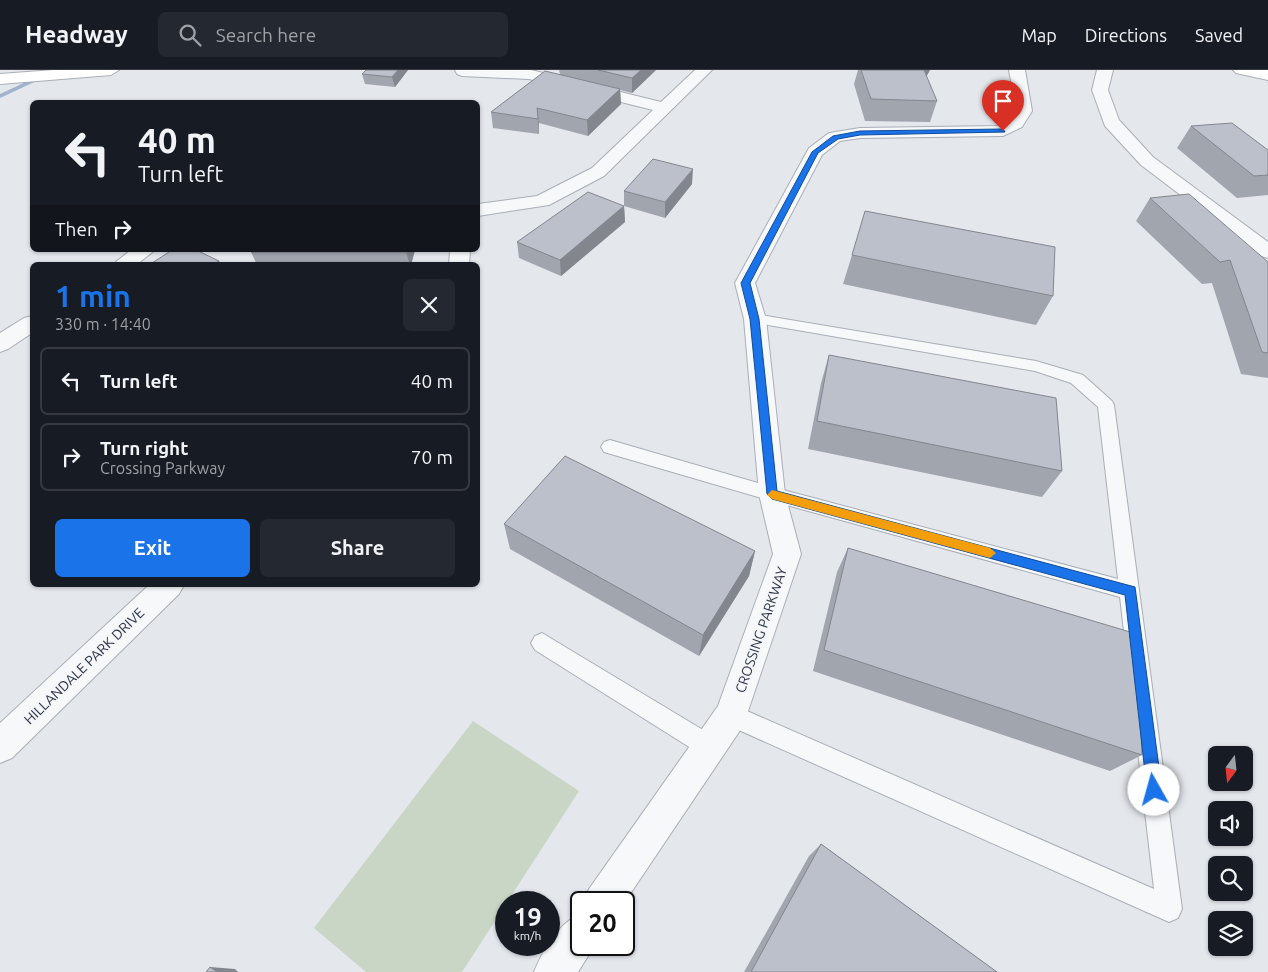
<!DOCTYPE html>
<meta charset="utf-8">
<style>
body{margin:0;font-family:Ubuntu,sans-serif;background:#242831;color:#f1f3f6;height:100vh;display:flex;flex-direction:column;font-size:19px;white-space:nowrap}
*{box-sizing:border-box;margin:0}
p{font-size:16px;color:#9ea1a6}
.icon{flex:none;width:28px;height:28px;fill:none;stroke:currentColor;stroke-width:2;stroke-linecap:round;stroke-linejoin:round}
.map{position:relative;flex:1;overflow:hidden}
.panel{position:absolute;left:30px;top:192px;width:450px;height:325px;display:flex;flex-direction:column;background:#171b24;border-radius:8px;box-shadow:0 1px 4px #0004}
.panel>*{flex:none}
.banner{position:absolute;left:30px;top:30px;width:450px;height:152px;border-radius:8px;box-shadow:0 1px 4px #0004;background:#171b24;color:#f1f3f6;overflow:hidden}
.needle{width:32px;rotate:195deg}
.buttons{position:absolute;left:1208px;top:676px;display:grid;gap:10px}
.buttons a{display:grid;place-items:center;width:45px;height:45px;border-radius:8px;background:#171b24;box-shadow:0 1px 4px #0004;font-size:25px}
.speed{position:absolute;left:495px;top:821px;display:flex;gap:10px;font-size:25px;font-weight:700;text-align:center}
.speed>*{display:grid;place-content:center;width:65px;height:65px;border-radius:50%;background:#171b24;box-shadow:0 1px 4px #0004;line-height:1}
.speed small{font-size:12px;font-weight:400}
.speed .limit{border:2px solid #111;border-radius:8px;background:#fff;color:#111}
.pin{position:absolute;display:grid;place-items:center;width:42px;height:42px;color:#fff;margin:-51px -21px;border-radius:50% 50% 50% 0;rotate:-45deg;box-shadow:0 0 5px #0007}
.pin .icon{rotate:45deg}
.me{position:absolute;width:55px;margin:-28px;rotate:353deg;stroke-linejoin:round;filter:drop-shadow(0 0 4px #0008)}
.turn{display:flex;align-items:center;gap:18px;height:105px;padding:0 25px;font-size:22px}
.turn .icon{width:65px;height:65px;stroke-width:2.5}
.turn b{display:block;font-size:35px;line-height:42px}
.then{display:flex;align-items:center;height:48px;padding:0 25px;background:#0003;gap:10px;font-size:19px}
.round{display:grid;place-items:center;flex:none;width:52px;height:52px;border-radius:8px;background:#242831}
.overview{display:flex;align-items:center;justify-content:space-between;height:85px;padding:0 25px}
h1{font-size:30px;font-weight:700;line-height:38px;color:#1a73e8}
.cta{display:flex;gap:10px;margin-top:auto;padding:10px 25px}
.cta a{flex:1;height:58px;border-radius:8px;background:#1a73e8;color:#fff;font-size:20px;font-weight:700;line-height:58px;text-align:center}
.cta a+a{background:#242831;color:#f1f3f6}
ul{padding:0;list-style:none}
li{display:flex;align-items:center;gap:15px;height:68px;margin:0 10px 8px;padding:0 15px;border:2px solid #363941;border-radius:8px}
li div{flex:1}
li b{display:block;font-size:19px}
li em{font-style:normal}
header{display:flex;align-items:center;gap:30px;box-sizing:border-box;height:70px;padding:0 25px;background:#171b24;border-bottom:1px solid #363941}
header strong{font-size:24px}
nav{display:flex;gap:28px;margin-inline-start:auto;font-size:18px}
.search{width:350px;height:45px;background:#242831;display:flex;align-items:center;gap:12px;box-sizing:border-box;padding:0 18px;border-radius:8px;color:#9ea1a6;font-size:19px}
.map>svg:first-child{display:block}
.green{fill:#c9d6c5}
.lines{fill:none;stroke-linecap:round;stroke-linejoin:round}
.stream{fill:#9fb4cc;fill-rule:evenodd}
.lane-casing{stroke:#a9aeb7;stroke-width:2}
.street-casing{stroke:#a9aeb7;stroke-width:2}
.secondary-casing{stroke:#a9aeb7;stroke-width:2}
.lane{fill:#f7f8fa;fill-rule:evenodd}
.street{fill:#f7f8fa;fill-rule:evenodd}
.secondary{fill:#fff;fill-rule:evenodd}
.wall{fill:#a1a5ae}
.shaded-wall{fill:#83868d}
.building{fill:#bbc0ca;stroke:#83868d}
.route{fill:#1a73e8;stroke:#114b97}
.slow{fill:#f59e0b}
.labels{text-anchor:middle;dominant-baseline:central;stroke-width:4;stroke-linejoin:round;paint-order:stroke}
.street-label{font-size:14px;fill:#2b3445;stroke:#f4f6f9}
</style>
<header>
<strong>Headway</strong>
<div class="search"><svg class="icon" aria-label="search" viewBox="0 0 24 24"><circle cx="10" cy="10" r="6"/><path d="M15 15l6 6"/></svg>Search here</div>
<nav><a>Map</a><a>Directions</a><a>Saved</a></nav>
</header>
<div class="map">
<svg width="1268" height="902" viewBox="0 0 1268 902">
<rect width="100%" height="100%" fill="#e4e7ec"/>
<path class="green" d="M473,651L579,721L462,902H366L314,858Z"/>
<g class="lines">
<path class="stream" d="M52,0H60L0,28V24Z"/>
<g class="lane-casing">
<path id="lane" d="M755,244L1036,291L1083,305L1112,331L1114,335L1182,839L1178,848L1169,852L1160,848L723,653L720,645L723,637L731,634L1154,819L1120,527L772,431L604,382L601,377L604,372L610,370L772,417L1118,509L1098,337L1071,313L1035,301L750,252L748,249L750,246Z
M542,563L718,669L721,677L718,685L710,688L702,685L535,580L531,573L535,566Z"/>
</g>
<g class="street-casing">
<path id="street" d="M455,0H531L661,32L695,0H712L604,106L549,135L478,146V134L537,126L592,98L653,40L529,9L462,6L457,4Z
M1009,0H1025L1032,41L1022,57L1003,66L860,68L840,71L822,85L755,213L766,249L785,424L801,484L743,656L624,833L583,832L589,819L718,636L773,484L759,424L744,249L735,213L809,78L829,63L860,58L999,56L1010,50L1016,41Z
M1097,0H1113L1108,20L1119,50L1153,87L1268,172V188L1261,186L1141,95L1105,56L1092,20Z
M131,180H155L136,195H112Z
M450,180H470L469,195H449Z
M32,246V263L8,279L0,282V263L24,248Z
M149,515H184L179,524L12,688L0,693V653Z
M581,844V875H595L578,902H534C543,880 559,852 581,844Z"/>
</g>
<g class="secondary-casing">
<path id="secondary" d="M54,0H119L111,5L0,14V4Z
M1233,0H1268V10L1236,3Z"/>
</g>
<use href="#lane" class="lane"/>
<use href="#street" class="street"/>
<use href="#secondary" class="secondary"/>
</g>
<path class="wall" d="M366,0H408L395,17L365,14L362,4Z
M559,0H656L632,23L620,20L621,34L588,66L539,53V64L493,58L491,42L560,4Z
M858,0H930L926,6L937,31L930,52L865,51L854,14Z
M1191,56L1268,80V125L1237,128L1177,78Z
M692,114L665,148L624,136L625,152L561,206L519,188L517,172L624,136V121Z
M1150,128L1268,192V308L1241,304L1212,213L1202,214L1136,151Z
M252,180H415L411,195H257L251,182Z
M852,185L1053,226L1036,255L843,214Z
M829,285L1062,401L1042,427L808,379L821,313Z
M504,454L755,481L749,506L699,586L510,479Z
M848,478L1142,685L1110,701L813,601L837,502Z
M821,774L997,902H744L809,786Z"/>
<path class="shaded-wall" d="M398,0H408L395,17L392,7Z
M641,0H656L632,23V8Z
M924,0H930L918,22Z
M620,19L621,34L588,66L587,50Z
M537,38L539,53V64L538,49Z
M693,99L692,114L665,148V132Z
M624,136L625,152L561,206L560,190Z
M406,180H415L411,195H410L406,182Z
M219,191L221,195H212Z
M755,481L749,506L699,586L703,565Z
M210,897L235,899L238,902H217Z"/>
<path class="building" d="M366,0H398L392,7L362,4Z
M598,0H641L632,8Z
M861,0H924L937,31L871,29Z
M545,1L620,19L587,50L537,38L538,49L491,42Z
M1232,53L1268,80V105L1254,106L1191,56Z
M653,89L693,99L665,132L624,121Z
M588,122L624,136L560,190L517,172Z
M1189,124L1268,192V283L1262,282L1230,190L1220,192L1150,128Z
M865,141L1055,177L1053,226L852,185Z
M172,180H196L219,191L212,195H149Z
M252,180H406V182H251Z
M829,285L1056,328L1062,401L817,351Z
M565,386L755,481L703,565L504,454Z
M848,478L1137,564L1142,685L824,580Z
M821,774L997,902H751Z
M210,897L217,902H206Z"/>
<path class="route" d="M1003,59L1005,62L860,65L838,69L818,83L750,213L759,249L777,421L1135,517L1162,720L1160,725L1154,727L1149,725L1147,720L1125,525L772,429L767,424L750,249L741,213L812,82L833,66L860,61Z"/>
<path class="slow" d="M772,420L990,478L996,483L990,488L772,429L767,425Z"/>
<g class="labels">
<g class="street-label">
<text transform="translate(761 560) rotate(-71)">CROSSING PARKWAY</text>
<text transform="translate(84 596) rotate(-44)">HILLANDALE PARK DRIVE</text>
</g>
</g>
</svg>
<div class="buttons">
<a><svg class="needle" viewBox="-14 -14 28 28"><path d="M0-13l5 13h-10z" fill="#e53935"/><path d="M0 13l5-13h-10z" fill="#9ea1a6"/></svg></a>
<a><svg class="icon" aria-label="sound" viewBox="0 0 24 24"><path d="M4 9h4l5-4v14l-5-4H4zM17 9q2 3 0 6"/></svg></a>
<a><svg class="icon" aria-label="search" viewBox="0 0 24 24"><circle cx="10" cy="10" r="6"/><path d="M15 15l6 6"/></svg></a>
<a><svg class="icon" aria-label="layers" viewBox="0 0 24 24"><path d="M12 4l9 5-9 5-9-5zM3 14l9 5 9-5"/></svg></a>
</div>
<div class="speed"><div>19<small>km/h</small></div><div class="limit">20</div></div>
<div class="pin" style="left:1003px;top:61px;background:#d93025"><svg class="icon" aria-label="arrive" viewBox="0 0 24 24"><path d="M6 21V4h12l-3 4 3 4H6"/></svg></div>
<svg class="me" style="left:1154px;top:720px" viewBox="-20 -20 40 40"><circle r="19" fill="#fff"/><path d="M0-13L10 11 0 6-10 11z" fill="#1a73e8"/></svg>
<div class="banner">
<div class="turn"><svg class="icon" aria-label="left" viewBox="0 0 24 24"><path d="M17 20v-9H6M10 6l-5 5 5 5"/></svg><div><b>40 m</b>Turn left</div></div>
<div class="then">Then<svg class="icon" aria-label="right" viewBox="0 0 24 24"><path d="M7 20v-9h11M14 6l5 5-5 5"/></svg></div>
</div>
<section class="panel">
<div class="overview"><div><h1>1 min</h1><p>330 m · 14:40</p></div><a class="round"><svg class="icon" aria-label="close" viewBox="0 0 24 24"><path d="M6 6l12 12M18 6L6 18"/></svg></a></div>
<ul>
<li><svg class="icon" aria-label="left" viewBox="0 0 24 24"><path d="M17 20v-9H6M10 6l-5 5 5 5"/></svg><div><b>Turn left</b></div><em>40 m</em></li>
<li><svg class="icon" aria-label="right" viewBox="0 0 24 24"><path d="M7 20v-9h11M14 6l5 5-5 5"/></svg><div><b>Turn right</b><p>Crossing Parkway</p></div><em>70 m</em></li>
</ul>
<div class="cta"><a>Exit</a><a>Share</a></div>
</section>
</div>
